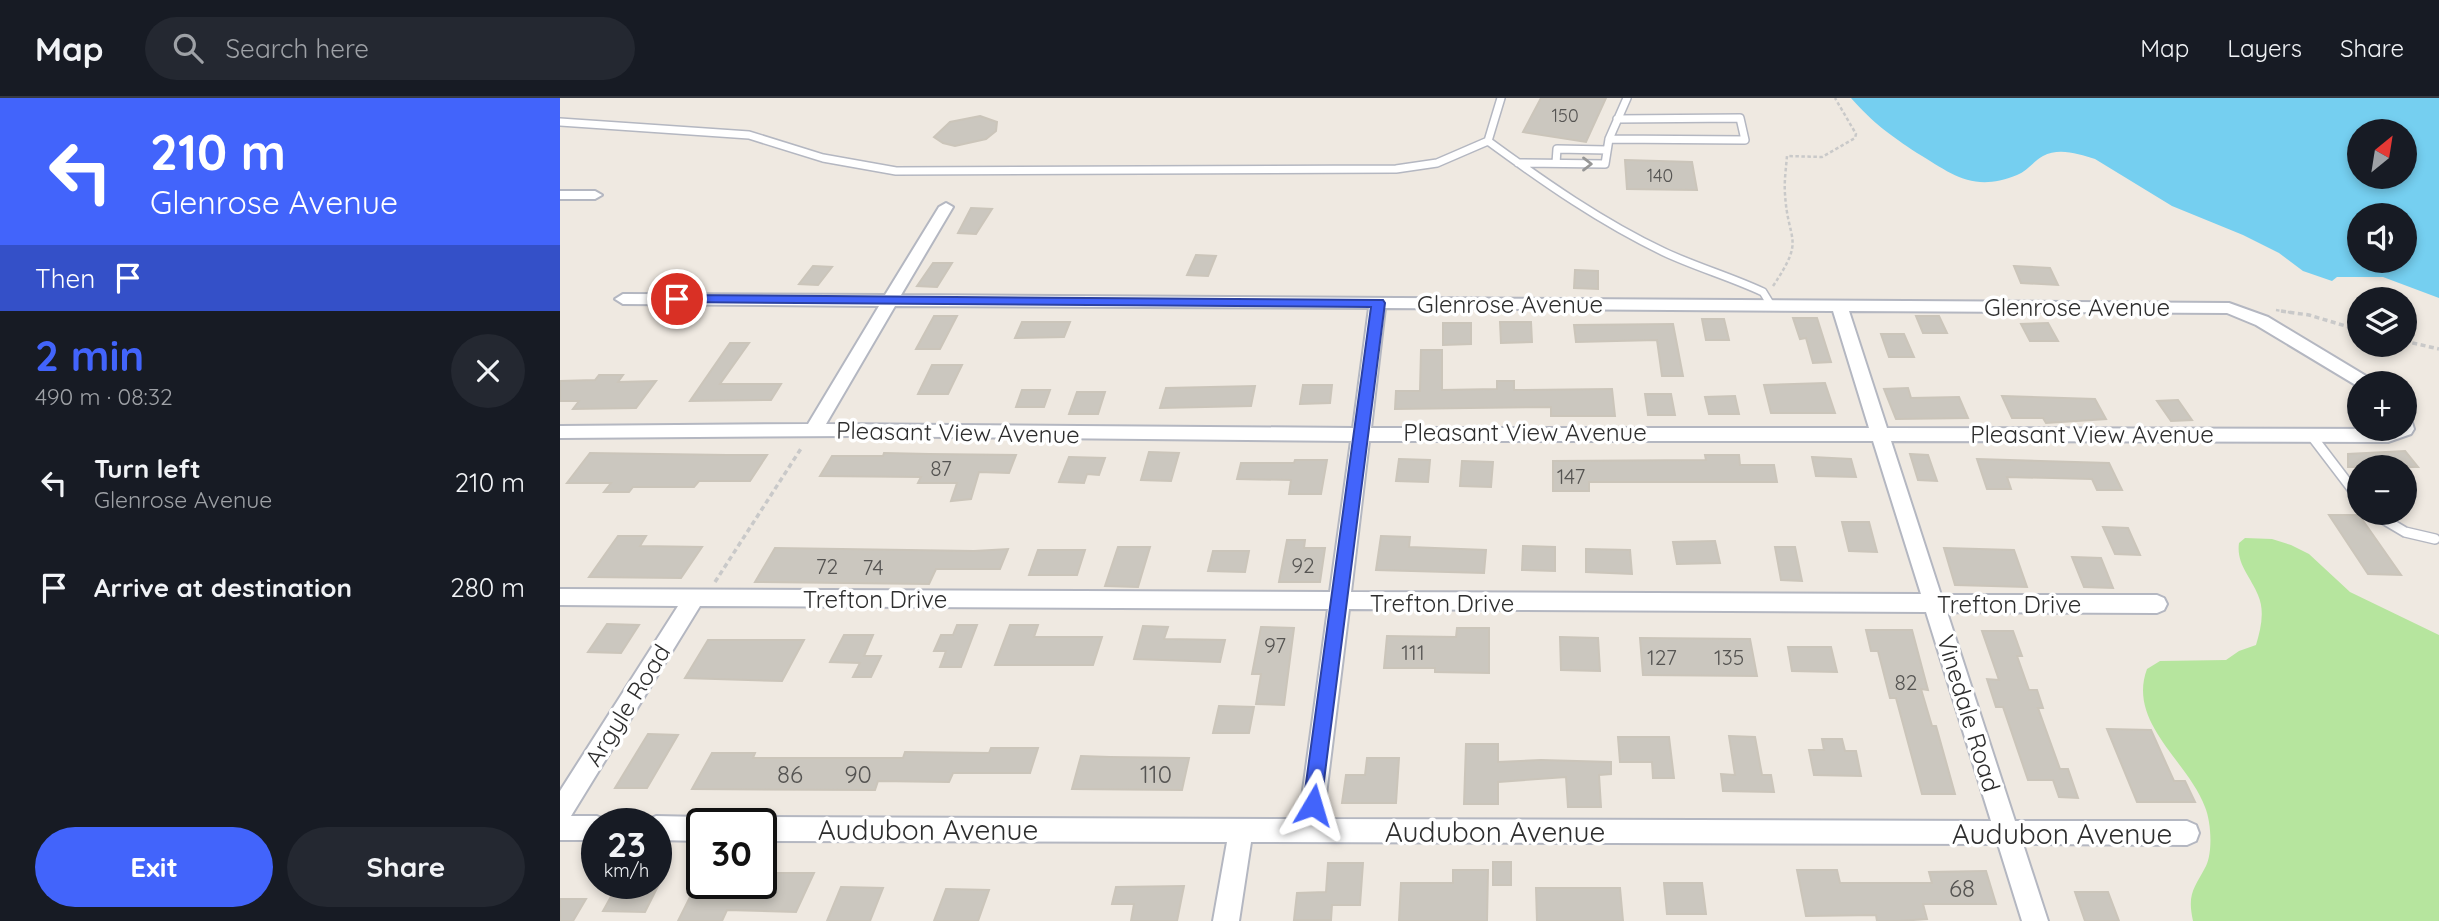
<!DOCTYPE html>
<meta charset="utf-8">
<style>
body{margin:0;font-family:Quicksand,sans-serif;background:#242831;color:#f1f3f6;height:100vh;display:flex;flex-direction:column;font-size:26px;white-space:nowrap}
*{box-sizing:border-box;margin:0}
p{font-size:23px;color:#9ea1a6}
.icon{flex:none;width:38px;height:38px;fill:none;stroke:currentColor;stroke-width:2;stroke-linecap:round;stroke-linejoin:round}
.map{position:relative;flex:1;overflow:hidden}
.panel{display:flex;flex-direction:column;background:#171b24;width:560px}
.panel>*{flex:none}
.banner{background:#4264fb;color:#fff;overflow:hidden}
.needle{width:46px;rotate:30deg}
.controls{position:absolute;left:1787px;top:21px;display:grid;gap:14px}
.controls a{display:grid;place-items:center;width:70px;height:70px;border-radius:50%;background:#171b24;box-shadow:0 4px 10px #0003;font-size:35px}
.speed{position:absolute;left:21px;top:710px;display:flex;gap:14px;font-size:35px;font-weight:700;text-align:center}
.speed>*{display:grid;place-content:center;width:91px;height:91px;border-radius:50%;background:#171b24;box-shadow:0 4px 10px #0003;line-height:1}
.speed small{font-size:18px;font-weight:400}
.speed .limit{border:4px solid #111;border-radius:10px;background:#fff;color:#111}
.pin{position:absolute;display:grid;place-items:center;width:60px;height:60px;color:#fff;margin:-30px;border:4px solid #fff;border-radius:50%;box-shadow:0 2px 7px #0007}
.me{position:absolute;width:77px;margin:-38px;rotate:7deg;stroke-linejoin:round;filter:drop-shadow(0 0 5px #0008)}
.turn{display:flex;align-items:center;gap:24px;height:147px;padding:0 35px;font-size:32px}
.turn .icon{width:91px;height:91px;stroke-width:2.5}
.turn b{display:block;font-size:49px;line-height:60px}
.then{display:flex;align-items:center;height:66px;padding:0 35px;background:#0003;gap:14px;font-size:26px}
.round{display:grid;place-items:center;flex:none;width:74px;height:74px;border-radius:37px;background:#242831}
.overview{display:flex;align-items:center;justify-content:space-between;height:119px;padding:0 35px}
h1{font-size:42px;font-weight:700;line-height:52px;color:#4264fb}
.primary-button{display:flex;gap:14px;margin-top:auto;padding:14px 35px}
.primary-button a{flex:1;height:80px;border-radius:42px;background:#4264fb;color:#fff;font-size:28px;font-weight:700;line-height:80px;text-align:center}
.primary-button a+a{background:#242831;color:#f1f3f6}
ul{padding:0;list-style:none}
li{display:flex;align-items:center;gap:21px;height:105px;padding:0 35px}
li div{flex:1}
li b{display:block;font-size:26px}
li em{font-style:normal}
header{display:flex;align-items:center;gap:42px;box-sizing:border-box;height:98px;padding:0 35px;background:#171b24;border-bottom:2px solid #363941}
header strong{font-size:33px}
nav{display:flex;gap:38px;margin-inline-start:auto;font-size:24px}
.search{width:490px;height:63px;background:#242831;display:flex;align-items:center;gap:18px;box-sizing:border-box;padding:0 24px;border-radius:38px;color:#9ea1a6;font-size:26px}
main{display:flex;flex:1;min-height:0}
.map>svg:first-child{display:block}
.green{fill:#b6e59e}
.water{fill:#75cff0;fill-rule:evenodd}
.building{fill:#cbc7bf;stroke:#cbc5ba;stroke-width:2}
.lines{fill:none;stroke-linecap:round;stroke-linejoin:round}
.lane-far1-casing{stroke:#b4b7c1;stroke-width:10}
.lane-casing{stroke:#b4b7c1;stroke-width:12}
.street-casing{stroke:#b4b7c1;stroke-width:4}
.path-far1{stroke:#c9c9c9;stroke-width:2.5;stroke-dasharray:3.5 2.5;stroke-linecap:butt}
.path{stroke:#c9c9c9;stroke-width:3.5;stroke-dasharray:5 3.5;stroke-linecap:butt}
.lane-far1{stroke:#fff;stroke-width:7}
.lane{stroke:#fff;stroke-width:9}
.street{fill:#fff;fill-rule:evenodd}
.oneway{stroke:#969696}
.route{fill:#4264fb;stroke:#2b41a3;stroke-width:2}
.labels{text-anchor:middle;dominant-baseline:central;stroke-width:7;stroke-linejoin:round;paint-order:stroke}
.far-number-label{font-size:18px;fill:#555452}
.number-label{font-size:21px;fill:#555452}
.street-label{font-size:24px;fill:#2e2e2e;stroke:#fff}
.near-number-label{font-size:24px;fill:#555452}
.near-street-label{font-size:28px;fill:#2e2e2e;stroke:#fff}
</style>
<header>
<strong>Map</strong>
<div class="search"><svg class="icon" aria-label="search" viewBox="0 0 24 24"><circle cx="10" cy="10" r="6"/><path d="M15 15l6 6"/></svg>Search here</div>
<nav><a>Map</a><a>Layers</a><a>Share</a></nav>
</header>
<main>
<section class="panel">
<div class="banner">
<div class="turn"><svg class="icon" aria-label="left" viewBox="0 0 24 24"><path d="M17 20v-9H6M10 6l-5 5 5 5"/></svg><div><b>210 m</b>Glenrose Avenue</div></div>
<div class="then">Then<svg class="icon" aria-label="arrive" viewBox="0 0 24 24"><path d="M6 21V4h12l-3 4 3 4H6"/></svg></div>
</div>
<div class="overview"><div><h1>2 min</h1><p>490 m · 08:32</p></div><a class="round"><svg class="icon" aria-label="close" viewBox="0 0 24 24"><path d="M6 6l12 12M18 6L6 18"/></svg></a></div>
<ul>
<li><svg class="icon" aria-label="left" viewBox="0 0 24 24"><path d="M17 20v-9H6M10 6l-5 5 5 5"/></svg><div><b>Turn left</b><p>Glenrose Avenue</p></div><em>210 m</em></li>
<li><svg class="icon" aria-label="arrive" viewBox="0 0 24 24"><path d="M6 21V4h12l-3 4 3 4H6"/></svg><div><b>Arrive at destination</b></div><em>280 m</em></li>
</ul>
<div class="primary-button"><a>Exit</a><a>Share</a></div>
</section>
<div class="map">
<svg width="1879" height="823" viewBox="0 0 1879 823">
<rect width="100%" height="100%" fill="#efe9e1"/>
<path class="green" d="M1685,440L1712,441L1731,447L1749,456L1790,494L1879,537V823H1633C1627,795 1634,791 1646,768C1653,754 1651,723 1645,709C1628,663 1567,625 1587,571L1600,563L1666,562L1679,553L1696,547C1701,530 1705,513 1698,497C1691,479 1676,466 1679,445Z"/>
<path class="water" d="M1291,0H1879V200L1823,179H1777L1772,183L1743,173L1719,155L1683,137L1612,108L1535,61C1519,56 1499,49 1483,58C1474,63 1467,73 1457,77C1413,95 1392,76 1357,55C1330,37 1313,25 1291,0ZM1799,33H1844V79H1799ZM1799,117H1844V163H1799Z"/>
<path class="building" d="M981,0H1046L1026,44L963,34Z
M420,18L437,24L436,33L426,41L395,48L383,45L374,39L390,24Z
M1065,62L1132,64L1137,92L1067,91Z
M411,110L432,111L416,136L398,135Z
M636,157L656,158L648,178L627,177Z
M373,165H392L377,189L357,188Z
M253,168L272,169L258,187L239,186Z
M1454,168L1490,170L1498,187L1461,185Z
M1015,172L1038,173V191L1014,190Z
M374,218H397L380,251H356Z
M1356,218H1379L1387,235H1363Z
M1233,220H1257L1271,264L1253,265L1246,240L1240,241Z
M1142,221H1164L1169,242H1146Z
M462,224H510L504,239L455,240Z
M940,224H971L972,244L941,245Z
M883,225H911V246L883,247Z
M1488,225L1498,243H1470L1461,226Z
M1113,226L1123,278H1102L1097,242L1016,244L1014,227Z
M1321,236H1344L1354,259H1329Z
M170,245H189L160,286H221L211,302L130,303Z
M861,252H882V292L937,291V283H954V292L1052,291L1055,318H991V309L835,311L836,293H860Z
M372,267H402L388,296H358Z
M39,277H63L58,284L96,283L76,310L13,311L19,303H0V283L35,282Z
M1265,285L1275,315H1211L1204,287Z
M743,287H772L770,305L740,306Z
M695,288L691,308L600,310L606,290Z
M1348,290L1351,300L1399,299L1408,320L1336,321L1324,291Z
M462,292H490L484,309H456Z
M517,294H545L538,316H509Z
M1085,296H1111L1115,317H1088Z
M1175,298L1179,316H1149L1145,299Z
M1442,298L1535,301L1546,321L1486,325L1483,320H1452Z
M1618,302L1632,322L1611,323L1597,303Z
M1845,353L1858,369H1788V356Z
M589,354L619,355L611,383L581,382Z
M30,355L167,357H207L190,383H139L134,389H73L69,394H44L51,385H7Z
M324,355L369,356L456,357L449,375L419,374L411,401L391,403L397,385H358L361,379L260,378L272,358H323Z
M1350,356L1368,357L1377,383L1358,382Z
M1145,357H1179L1180,367H1214L1217,384H1029V393H993V363L1146,362Z
M509,359L545,360L539,377L527,376L524,385L499,384Z
M1252,359L1291,361L1296,379L1256,378Z
M839,361L870,362L868,384L836,383Z
M1417,361L1549,365L1562,392H1537L1532,381L1447,379L1451,391H1427Z
M735,362H767L761,396H729L731,382L677,381L681,365H734Z
M902,363L933,364L931,389L900,388Z
M1769,417H1799L1841,477L1808,476Z
M1282,424H1309L1317,454L1289,453Z
M1543,429L1568,430L1580,457L1555,456Z
M58,438H86L80,448L142,449L121,480L29,479Z
M821,438L850,439L849,449L926,452L924,475L816,472Z
M727,442H745L744,450H765L760,484H719Z
M1155,443L1160,465L1117,466L1113,444Z
M963,448L995,449V473L962,472Z
M558,449H590L578,489L545,488Z
M1215,449H1235L1242,483L1221,482Z
M215,450L414,453L448,451L440,471H376L369,486L195,484Z
M1384,450L1454,452L1467,489L1395,487Z
M1026,451L1070,452L1072,476L1026,474Z
M478,452H525L517,477H469Z
M653,453H689L685,474L648,473Z
M1512,459L1541,460L1553,490L1524,489Z
M47,526L79,527L61,555L28,554Z
M397,527H417L401,569H380L386,553H374L381,537H393Z
M450,527H478L474,539H542L533,567H435Z
M583,528L608,529L604,541L665,542L660,564L574,561Z
M701,529L734,530L724,607L696,606L701,576H692Z
M897,530H929V575L875,574V570H824L827,538L896,539Z
M1306,532H1352L1368,592L1361,591L1372,628H1376L1395,696H1362L1336,600H1330L1318,553H1311Z
M1422,533H1453L1462,558H1457L1469,592H1477L1483,610H1478L1500,671H1508L1518,700L1499,699L1493,682H1468L1443,609H1436L1427,581L1439,582Z
M284,537H313L304,558H321L311,579H293L300,565L270,564Z
M1000,539L1038,540L1040,573L1001,572Z
M1080,540L1190,541L1197,578L1083,577Z
M148,542H244L222,583L125,580Z
M1228,549H1271L1277,574L1232,573Z
M659,608L694,609L689,635H653Z
M1547,631L1591,632L1614,683H1625L1635,704H1577Z
M88,636L118,637L87,690H55Z
M1169,638L1195,639L1202,677H1211L1214,694L1163,693L1161,676L1175,677Z
M1058,639H1109L1114,680H1093L1092,664H1060Z
M1262,641H1282L1285,653H1296L1301,678L1254,677L1249,652H1264Z
M906,646H938V664L981,662L1051,664V676L1039,677L1041,709H1008L1006,679L938,684V706H904Z
M431,650H478L470,675H393L389,684L318,683L315,692L132,691L152,655H195L193,660H343L345,654L429,655Z
M521,658L550,659L629,660L622,692L512,691Z
M807,660H839L836,705H782L786,677H805Z
M933,764H951V787H933Z
M768,765H803L800,807H772L771,822H734L737,795L766,794Z
M893,772H928L927,823H839L841,785H893Z
M1237,772H1277L1280,785H1372L1369,774L1426,773L1436,806H1363L1367,821L1339,823H1317L1316,817L1246,818Z
M211,775H254L236,814L167,812L162,823H118L132,795L146,796L151,786H206Z
M1104,785H1142L1146,816H1107Z
M58,786H99L85,814L43,813Z
M624,788L617,823H571L574,806H552L556,789Z
M281,789L323,790L310,823H267Z
M976,790H1060L1063,823H977Z
M386,791L429,792L418,823H374Z
M1515,794H1548L1559,823H1525Z
M0,801H26L13,823H0Z"/>
<g class="lines">
<g class="lane-far1-casing">
<path id="lane-far1" d="M0,24L189,37L263,60L336,73L836,71L877,65L928,43L941,0
M1049,41L1067,0
M928,43C984,84 1041,124 1104,154C1136,169 1171,179 1203,194L1211,207
M958,65L1045,66L1049,41L1185,42L1180,20L1057,21
M996,65L997,51L1047,52"/>
</g>
<g class="lane-casing">
<path id="lane" d="M1751,337L1799,400
M1813,415L1845,434L1875,441"/>
</g>
<g class="street-casing">
<path id="street" d="M0,93H35L42,97L35,101H0Z
M386,105L393,109L341,197L1669,205L1708,219L1811,281L1814,285H1799V289L1696,227L1667,215L1289,213L1327,330L1844,331V316L1850,318L1854,331L1851,336L1828,344L1331,343L1381,497H1597L1604,500L1607,506L1604,512L1597,515L1387,514L1455,723H1627L1636,727L1639,735L1636,743L1627,747L1463,746L1488,823H1462L1438,746L691,744L679,823H653L667,744L201,743V726H191L201,719L739,721L768,511L140,508L11,718H37L46,722L48,726H37V742H0V693L118,508L0,507V491L770,494L791,343L291,338L0,340V328L248,326L319,208L63,206L55,201L63,196L325,197L379,109ZM335,208L809,210L793,330L266,326ZM825,210L1273,213L1309,330H811ZM809,343H1313L1361,496L791,494ZM789,511L1366,514L1431,723L763,721Z
M96,718L142,719L152,726H142V743L96,742V726H85L87,722Z"/>
</g>
<path class="path-far1" d="M1213,188C1246,139 1228,146 1225,96C1224,84 1226,70 1227,58L1262,59L1295,40L1296,36L1275,0
M1716,212L1733,215"/>
<path class="path" d="M1721,213L1749,217L1799,232
M1844,243L1879,251
M155,484L242,349"/>
<use href="#lane-far1" class="lane-far1"/>
<use href="#lane" class="lane"/>
<use href="#street" class="street"/>
</g>
<defs><path id="oneway-chevron" d="M-2-3.5L2.5 0L-2 3.5" fill="none" stroke-width="1.6" stroke-linecap="round" stroke-linejoin="round" transform="scale(1.75)"/></defs>
<use class="oneway" href="#oneway-chevron" transform="translate(1027 66)"/>
<path class="route" d="M117,197L823,202L825,205L760,714L753,716L746,714L743,707L811,209L112,204V198Z"/>
<g class="labels">
<g class="far-number-label">
<text x="1005" y="17">150</text>
<text x="1100" y="77">140</text>
</g>
<g class="number-label">
<text x="381" y="370">87</text>
<text x="1011" y="378">147</text>
<text x="743" y="467">92</text>
<text x="267" y="468">72</text>
<text x="313" y="469">74</text>
<text x="715" y="547">97</text>
<text x="853" y="554">111</text>
<text x="1102" y="559">127</text>
<text x="1169" y="559">135</text>
<text x="1346" y="584">82</text>
</g>
<g class="street-label">
<text x="950" y="206">Glenrose Avenue</text>
<text x="1517" y="209">Glenrose Avenue</text>
<text transform="translate(398 334) rotate(1)">Pleasant View Avenue</text>
<text x="965" y="334">Pleasant View Avenue</text>
<text x="1532" y="336">Pleasant View Avenue</text>
<text x="315" y="501">Trefton Drive</text>
<text x="882" y="505">Trefton Drive</text>
<text x="1449" y="506">Trefton Drive</text>
<text transform="translate(67 607) rotate(-58)">Argyle Road</text>
<text transform="translate(1409 615) rotate(73)">Vinedale Road</text>
</g>
<g class="near-number-label">
<text x="230" y="676">86</text>
<text x="298" y="676">90</text>
<text x="596" y="676">110</text>
<text x="1402" y="790">68</text>
</g>
<g class="near-street-label">
<text x="368" y="731">Audubon Avenue</text>
<text x="935" y="733">Audubon Avenue</text>
<text x="1502" y="735">Audubon Avenue</text>
</g>
</g>
</svg>
<div class="controls">
<a><svg class="needle" viewBox="-14 -14 28 28"><path d="M0-13l5 13h-10z" fill="#e53935"/><path d="M0 13l5-13h-10z" fill="#9ea1a6"/></svg></a>
<a><svg class="icon" aria-label="sound" viewBox="0 0 24 24"><path d="M4 9h4l5-4v14l-5-4H4zM17 9q2 3 0 6"/></svg></a>
<a><svg class="icon" aria-label="layers" viewBox="0 0 24 24"><path d="M12 4l9 5-9 5-9-5zM3 14l9 5 9-5"/></svg></a>
<a>+</a>
<a>−</a>
</div>
<div class="speed"><div>23<small>km/h</small></div><div class="limit">30</div></div>
<div class="pin" style="left:117px;top:201px;background:#d93025"><svg class="icon" aria-label="arrive" viewBox="0 0 24 24"><path d="M6 21V4h12l-3 4 3 4H6"/></svg></div>
<svg class="me" style="left:753px;top:707px" viewBox="-20 -20 40 40"><path d="M0-17L14 15 0 8-14 15z" fill="#4264fb" stroke="#fff" stroke-width="4"/></svg>
</div>
</main>
